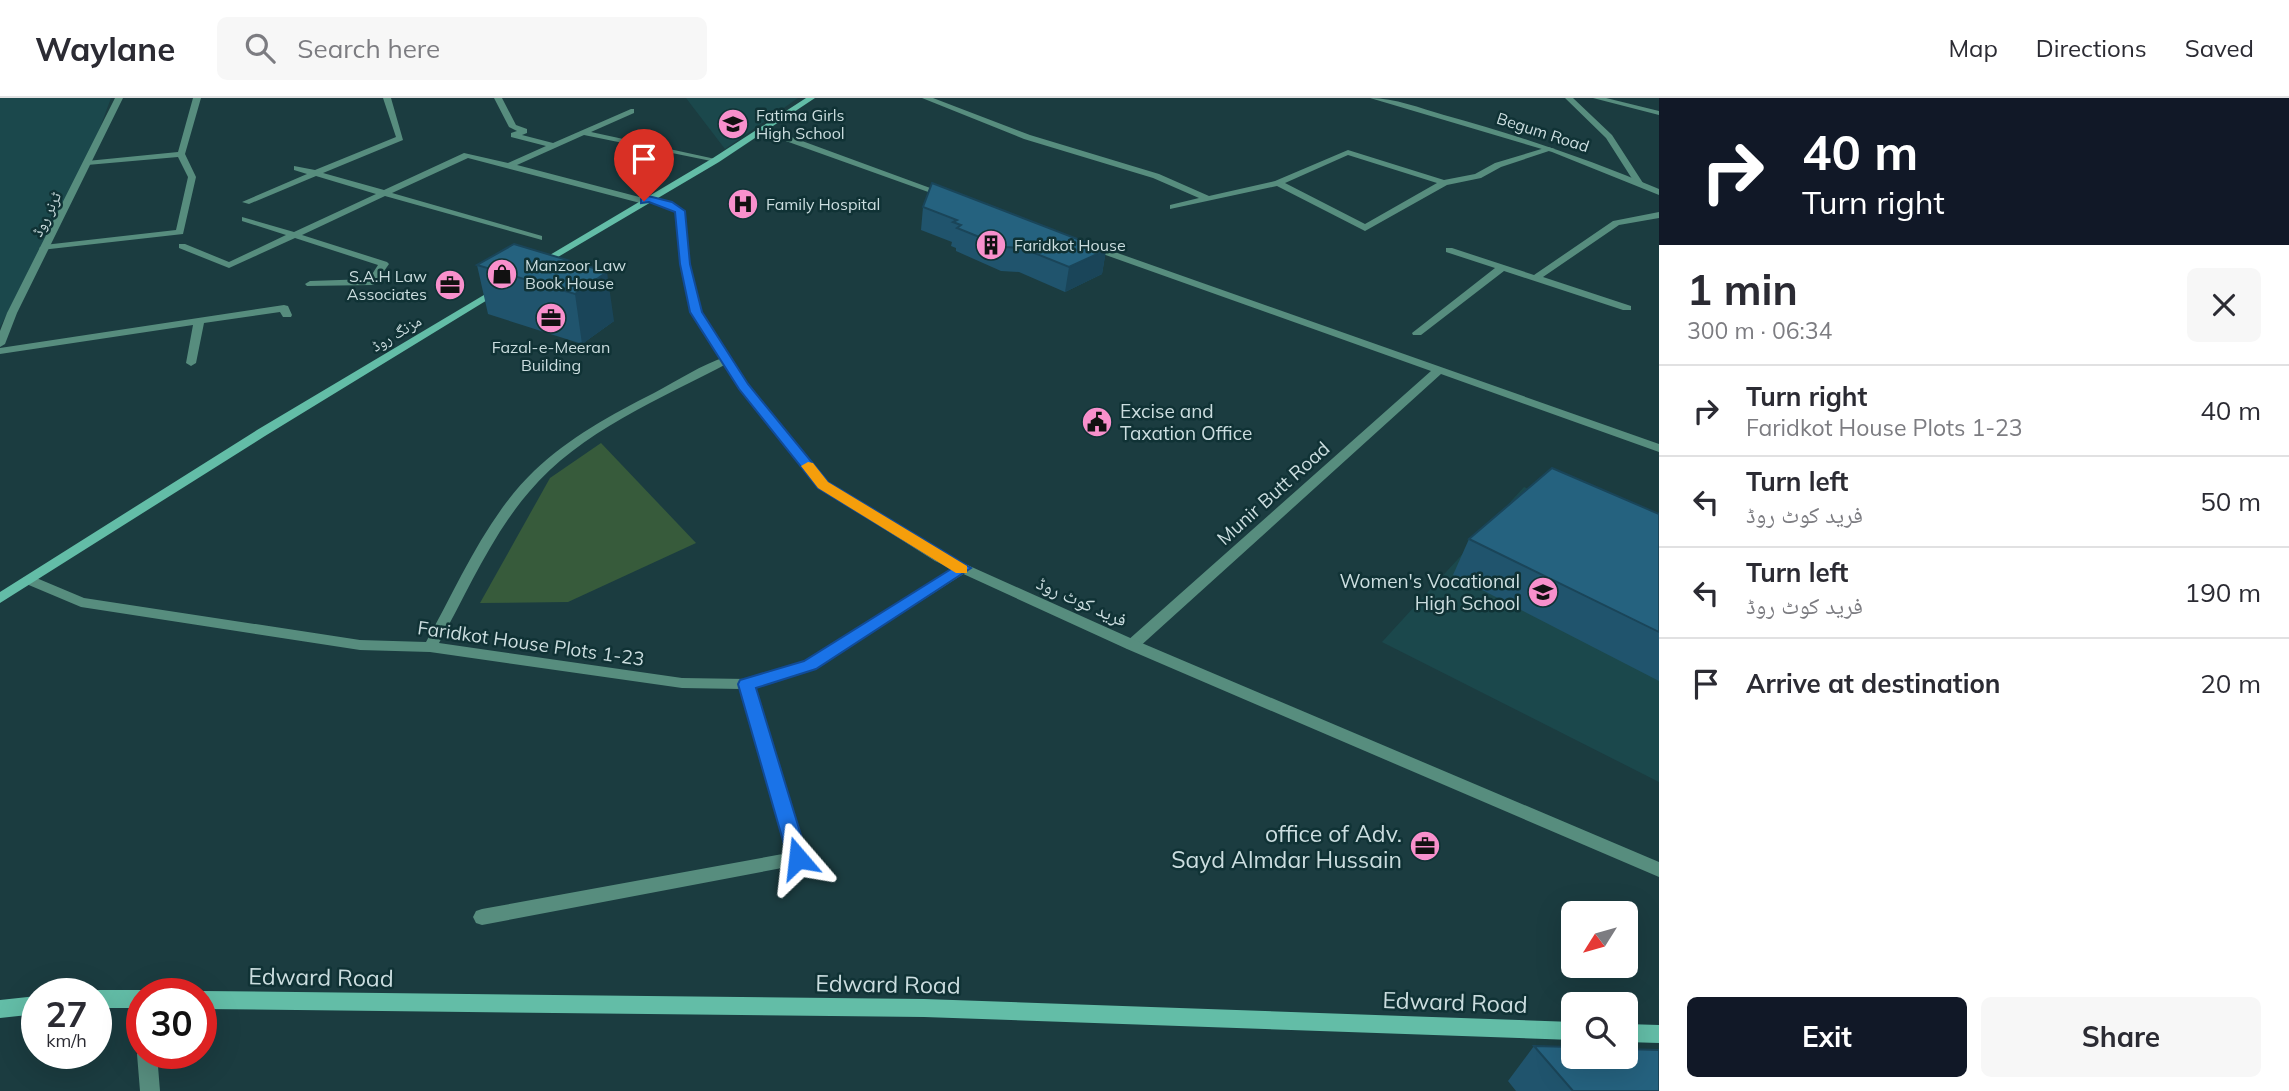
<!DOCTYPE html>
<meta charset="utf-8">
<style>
body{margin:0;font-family:Mulish,"Noto Naskh Arabic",sans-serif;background:#f7f7f7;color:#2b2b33;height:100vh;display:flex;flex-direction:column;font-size:26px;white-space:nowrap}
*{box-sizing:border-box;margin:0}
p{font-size:23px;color:#7c7c81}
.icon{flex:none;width:38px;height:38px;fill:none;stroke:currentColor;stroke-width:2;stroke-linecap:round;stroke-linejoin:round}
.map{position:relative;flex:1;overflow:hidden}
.details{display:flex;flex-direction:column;background:#fff;width:630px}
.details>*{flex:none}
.banner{background:#111827;color:#fff;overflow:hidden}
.needle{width:46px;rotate:233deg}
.tools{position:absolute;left:1561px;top:803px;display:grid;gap:14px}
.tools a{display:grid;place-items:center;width:77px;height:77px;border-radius:10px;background:#fff;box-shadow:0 7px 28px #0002;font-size:35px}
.speed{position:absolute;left:21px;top:880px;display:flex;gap:14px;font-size:35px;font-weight:700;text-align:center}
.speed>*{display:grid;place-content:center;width:91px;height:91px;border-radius:50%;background:#fff;box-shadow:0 7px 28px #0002;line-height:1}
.speed small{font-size:18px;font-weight:400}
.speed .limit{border:10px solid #d22;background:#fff;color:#111}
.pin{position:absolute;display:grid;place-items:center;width:60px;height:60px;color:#fff;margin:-72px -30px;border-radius:50% 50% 50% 0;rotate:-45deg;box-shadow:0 0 7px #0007}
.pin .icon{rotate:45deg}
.me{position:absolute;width:77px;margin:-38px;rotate:343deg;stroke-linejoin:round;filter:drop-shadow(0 0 5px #0008)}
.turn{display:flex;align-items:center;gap:24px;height:147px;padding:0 28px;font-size:32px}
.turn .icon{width:91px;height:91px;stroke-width:2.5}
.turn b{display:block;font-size:49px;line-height:60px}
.round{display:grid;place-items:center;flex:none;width:74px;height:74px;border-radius:10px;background:#f7f7f7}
.summary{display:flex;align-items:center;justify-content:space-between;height:119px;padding:0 28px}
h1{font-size:42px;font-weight:700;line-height:52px}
.button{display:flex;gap:14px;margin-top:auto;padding:14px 28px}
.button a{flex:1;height:80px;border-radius:10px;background:#111827;color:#fff;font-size:28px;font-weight:700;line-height:80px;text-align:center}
.button a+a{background:#f7f7f7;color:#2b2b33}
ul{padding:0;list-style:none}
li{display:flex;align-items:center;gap:21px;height:91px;padding:0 28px;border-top:2px solid #e1e1e2}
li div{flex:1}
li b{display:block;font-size:26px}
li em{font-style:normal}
header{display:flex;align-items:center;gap:42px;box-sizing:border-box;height:98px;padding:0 35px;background:#fff;border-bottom:2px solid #e1e1e2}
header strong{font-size:33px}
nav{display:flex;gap:38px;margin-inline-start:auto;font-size:24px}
.search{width:490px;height:63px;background:#f7f7f7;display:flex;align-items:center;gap:18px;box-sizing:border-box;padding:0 24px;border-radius:10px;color:#7c7c81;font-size:26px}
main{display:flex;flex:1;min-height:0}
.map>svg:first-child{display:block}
.built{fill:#1b484c}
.green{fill:#375b3b}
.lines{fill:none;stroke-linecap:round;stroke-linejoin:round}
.minor{fill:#578d7e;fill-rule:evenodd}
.tertiary{fill:#578d7e;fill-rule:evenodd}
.secondary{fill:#63bda7;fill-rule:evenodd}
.wall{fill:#20546d}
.shaded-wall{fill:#1a4559}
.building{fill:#25627f;stroke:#1a4559;stroke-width:2}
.route{fill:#1a73e8;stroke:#114b97;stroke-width:2}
.slow{fill:#f59e0b}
.labels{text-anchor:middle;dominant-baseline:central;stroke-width:5;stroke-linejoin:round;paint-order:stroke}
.far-poi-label{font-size:16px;fill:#cbdddf;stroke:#103235;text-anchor:start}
.far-street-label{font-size:16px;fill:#cbdddf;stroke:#103235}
.poi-label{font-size:19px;fill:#cbdddf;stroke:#103235;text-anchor:start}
.street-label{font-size:19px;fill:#cbdddf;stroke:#103235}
.near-poi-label{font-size:23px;fill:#cbdddf;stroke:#103235;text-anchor:end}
.near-street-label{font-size:23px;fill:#cbdddf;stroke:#103235}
</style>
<header>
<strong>Waylane</strong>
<div class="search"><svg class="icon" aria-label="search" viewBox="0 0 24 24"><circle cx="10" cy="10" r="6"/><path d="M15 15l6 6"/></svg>Search here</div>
<nav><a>Map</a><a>Directions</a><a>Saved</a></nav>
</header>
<main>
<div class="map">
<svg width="1659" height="993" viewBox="0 0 1659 993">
<rect width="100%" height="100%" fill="#1b3c40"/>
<path class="built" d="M0,0H111L87,65L0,229Z
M686,0H798L725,51Z
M1524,389L1659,444V684L1382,544Z"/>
<path class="green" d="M601,345L696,445L568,504L480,505L550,380Z"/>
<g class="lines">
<path class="minor" d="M193,0H201L185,56L196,79L183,136L41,152L39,150L44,147L176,132L188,79L178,59L87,67L83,65L87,63L178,54Z
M383,0H391L403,42L323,75L384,92L464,55L508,65L546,48L511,39V35L517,33L509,29L494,0H502L516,27L527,31V35L522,37L553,45L631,11H634V15L591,34L720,62L716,64L584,37L517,67L647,101V105L644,106L468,60L392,95L542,138V142L385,98L302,137L387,164L389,166L375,186L372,187L307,188L305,186L310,183L369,181L378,167L295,140L229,170L179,150V146H185L229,164L286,137L242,123V119L294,134L376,96L316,78L249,106L242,104L307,76L294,72V68L315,72L396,39Z
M922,0H933L1030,37L1159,76L1209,98L1275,83L1348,52L1444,82L1475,76L1495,65L1548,49L1555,51L1501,69L1481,80L1447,87L1365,133L1277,88L1170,111V107L1199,100L1153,80L1024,41ZM1348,57L1437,85L1365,126L1285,85Z
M1565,0H1573L1612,37L1643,85L1642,87H1636L1606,40Z
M1593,0H1606L1659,13V17Z
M758,29H764L952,98L945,100L758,33Z
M1659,114V120L1619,127L1543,179L1631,208V212H1623L1504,173L1421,237H1413L1412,235L1495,170L1446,154V150H1452L1534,177L1613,123Z
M1086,146H1092L1659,346V354L1441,276L1137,551H1127L1125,547L1127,543L1431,273L1086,150Z
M284,207L288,208L292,217L291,219H283L280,214L204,225L196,265L191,268L186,265L193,227L0,256V250Z
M726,259L730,260V264C661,301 580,333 529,394C491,438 467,495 439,545L682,580L747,581L805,563L958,467H968L970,470L968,473L815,571L755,589L807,760L804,765L798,767L482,827L476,825L473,819L476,813L482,811L788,755L741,591L682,590L430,554L360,552L81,509L24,485L22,482L24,479H34L84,500L360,542L426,544C458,487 486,419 534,373C569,340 612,316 654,295C677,283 702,266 726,259Z
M142,948V956H157L160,993H140L137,956Z"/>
<path class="tertiary" d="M115,0H123L17,215L5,246L0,249V233L7,215Z
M1370,0C1395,0 1420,10 1444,17C1517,37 1589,61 1659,91V97L1552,54Z
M648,97L671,104L684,113L690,166L701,214L747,286L827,384L945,457L1137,543L1659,764V779L1127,551L935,463L819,390L739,290L691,214L680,166L676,114L665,108L645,102L644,100Z"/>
<path class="secondary" d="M806,0H815L719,64L541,169L533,167L713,60Z
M499,188L502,189V193L265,338L0,505V494L257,332Z
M96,892H142L149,896H142V910H96V896H89Z
M201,893L924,901L1573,924V942L924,919L201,911V896H194Z
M37,898V916L0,920V902Z
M1626,926L1659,927V945L1626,944Z"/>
</g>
<path class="wall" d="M923,109L1106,152L1102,176L1065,194L1019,174L1001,173L956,153V150L951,148L952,144L921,132Z
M514,146L614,223L582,246L488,216L477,167Z
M1659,416V583L1453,477L1469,441Z
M1534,948L1659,993H1516L1508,983Z"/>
<path class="shaded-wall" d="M1106,152L1102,176L1065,194L1069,169Z
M607,174L614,223L582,246L575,196Z"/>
<path class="building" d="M932,85L1106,152L1069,169L1022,150L1004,149L957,130L961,127L953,124L957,122L923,109Z
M514,146L607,174L575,196L477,167Z
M1552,370L1659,416V534L1469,441Z
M1534,948L1573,949V959H1626V951L1659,952V993H1573Z"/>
<path class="route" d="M648,98L672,104L685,113L690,166L702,214L748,286L828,384L971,470L816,571L756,590L808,760L805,765H791L788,760L738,586L740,582L804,563L951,471L818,390L739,291L690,214L680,166L675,114L649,104L641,105V101Z"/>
<path class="slow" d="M808,364L813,365L828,384L967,468V475H956L818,390L801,368Z"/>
<defs>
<g id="school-disc" transform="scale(1.575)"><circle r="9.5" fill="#f890cc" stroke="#103235"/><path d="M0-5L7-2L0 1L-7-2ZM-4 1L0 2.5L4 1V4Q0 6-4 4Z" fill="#111"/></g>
<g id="hospital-disc" transform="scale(1.575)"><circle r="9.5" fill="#f890cc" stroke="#103235"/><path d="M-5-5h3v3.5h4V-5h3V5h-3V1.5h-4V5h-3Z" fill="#111"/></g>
<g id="building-disc" transform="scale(1.575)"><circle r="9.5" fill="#f890cc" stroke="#103235"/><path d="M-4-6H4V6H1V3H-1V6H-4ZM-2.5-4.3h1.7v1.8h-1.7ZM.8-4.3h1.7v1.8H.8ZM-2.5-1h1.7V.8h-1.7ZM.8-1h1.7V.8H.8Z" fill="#111"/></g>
<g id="shop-disc" transform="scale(1.575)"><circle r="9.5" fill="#f890cc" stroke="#103235"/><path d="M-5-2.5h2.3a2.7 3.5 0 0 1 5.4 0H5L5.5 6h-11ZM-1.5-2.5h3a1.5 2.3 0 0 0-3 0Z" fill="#111"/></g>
<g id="office-disc" transform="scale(1.575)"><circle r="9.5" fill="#f890cc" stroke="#103235"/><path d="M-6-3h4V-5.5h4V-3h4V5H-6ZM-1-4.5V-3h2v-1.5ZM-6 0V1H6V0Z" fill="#111"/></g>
<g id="civic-disc" transform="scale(1.575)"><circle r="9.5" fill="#f890cc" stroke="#103235"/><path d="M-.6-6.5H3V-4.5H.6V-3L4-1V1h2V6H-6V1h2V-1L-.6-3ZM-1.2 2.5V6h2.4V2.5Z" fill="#111"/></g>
</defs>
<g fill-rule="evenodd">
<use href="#school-disc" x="733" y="26"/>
<use href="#hospital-disc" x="743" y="106"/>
<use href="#building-disc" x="991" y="147"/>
<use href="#shop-disc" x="502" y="176"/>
<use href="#office-disc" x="450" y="187"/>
<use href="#office-disc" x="551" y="220"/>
<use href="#civic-disc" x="1097" y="324"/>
<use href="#school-disc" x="1543" y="494"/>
<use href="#office-disc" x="1425" y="748"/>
</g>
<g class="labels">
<g class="far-poi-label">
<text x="756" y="17">Fatima Girls<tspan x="756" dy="18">High School</tspan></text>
<text x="766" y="106">Family Hospital</text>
<text x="1014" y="147">Faridkot House</text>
<text x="525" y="167">Manzoor Law<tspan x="525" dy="18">Book House</tspan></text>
<text x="427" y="178" text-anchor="end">S.A.H Law<tspan x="427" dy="18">Associates</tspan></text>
<text x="551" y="249" text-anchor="middle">Fazal-e-Meeran<tspan x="551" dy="18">Building</tspan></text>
</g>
<g class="far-street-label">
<text transform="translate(1543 34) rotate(18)">Begum Road</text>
<text transform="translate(46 116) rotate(-64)">ٹرنر روڈ</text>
<text transform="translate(396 235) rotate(-31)">مزنگ روڈ</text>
</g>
<g class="poi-label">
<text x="1120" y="313">Excise and<tspan x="1120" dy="22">Taxation Office</tspan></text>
<text x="1520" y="483" text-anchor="end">Women's Vocational<tspan x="1520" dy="22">High School</tspan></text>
</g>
<g class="street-label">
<text transform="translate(1273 395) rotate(-42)">Munir Butt Road</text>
<text transform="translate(1082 503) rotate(24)">فرید کوٹ روڈ</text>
<text transform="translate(531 545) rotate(8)">Faridkot House Plots 1-23</text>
</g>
<g class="near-poi-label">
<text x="1402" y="735">office of Adv.<tspan x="1402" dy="26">Sayd Almdar Hussain</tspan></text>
</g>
<g class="near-street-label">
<text transform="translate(321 879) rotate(1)">Edward Road</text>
<text transform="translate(888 886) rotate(1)">Edward Road</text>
<text transform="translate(1455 904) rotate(2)">Edward Road</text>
</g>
</g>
</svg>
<div class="tools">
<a><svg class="needle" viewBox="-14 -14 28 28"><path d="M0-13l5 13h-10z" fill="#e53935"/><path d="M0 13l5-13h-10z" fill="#7c7c81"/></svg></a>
<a><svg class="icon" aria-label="search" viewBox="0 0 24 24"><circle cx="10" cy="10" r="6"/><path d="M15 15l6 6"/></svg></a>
</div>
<div class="speed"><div>27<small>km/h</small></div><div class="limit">30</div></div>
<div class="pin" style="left:644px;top:103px;background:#d93025"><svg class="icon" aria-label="arrive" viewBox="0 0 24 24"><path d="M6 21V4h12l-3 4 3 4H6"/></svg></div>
<svg class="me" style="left:798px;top:760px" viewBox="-20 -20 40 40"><path d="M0-17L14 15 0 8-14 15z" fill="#1a73e8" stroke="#fff" stroke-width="4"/></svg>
</div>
<section class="details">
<div class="banner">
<div class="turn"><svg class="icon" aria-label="right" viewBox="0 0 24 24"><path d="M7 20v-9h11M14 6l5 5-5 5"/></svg><div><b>40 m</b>Turn right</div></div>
</div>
<div class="summary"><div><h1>1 min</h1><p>300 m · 06:34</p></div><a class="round"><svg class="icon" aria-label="close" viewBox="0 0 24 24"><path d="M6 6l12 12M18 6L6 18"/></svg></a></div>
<ul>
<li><svg class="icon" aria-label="right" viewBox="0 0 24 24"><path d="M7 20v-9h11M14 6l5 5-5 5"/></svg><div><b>Turn right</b><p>Faridkot House Plots 1-23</p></div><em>40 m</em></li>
<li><svg class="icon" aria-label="left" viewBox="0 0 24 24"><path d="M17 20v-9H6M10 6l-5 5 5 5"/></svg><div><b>Turn left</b><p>فرید کوٹ روڈ</p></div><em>50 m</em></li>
<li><svg class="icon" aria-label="left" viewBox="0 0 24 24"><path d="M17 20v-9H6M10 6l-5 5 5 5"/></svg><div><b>Turn left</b><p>فرید کوٹ روڈ</p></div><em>190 m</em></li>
<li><svg class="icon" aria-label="arrive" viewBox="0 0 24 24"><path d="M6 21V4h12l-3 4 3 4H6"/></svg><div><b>Arrive at destination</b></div><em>20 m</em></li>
</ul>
<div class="button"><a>Exit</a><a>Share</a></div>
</section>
</main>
